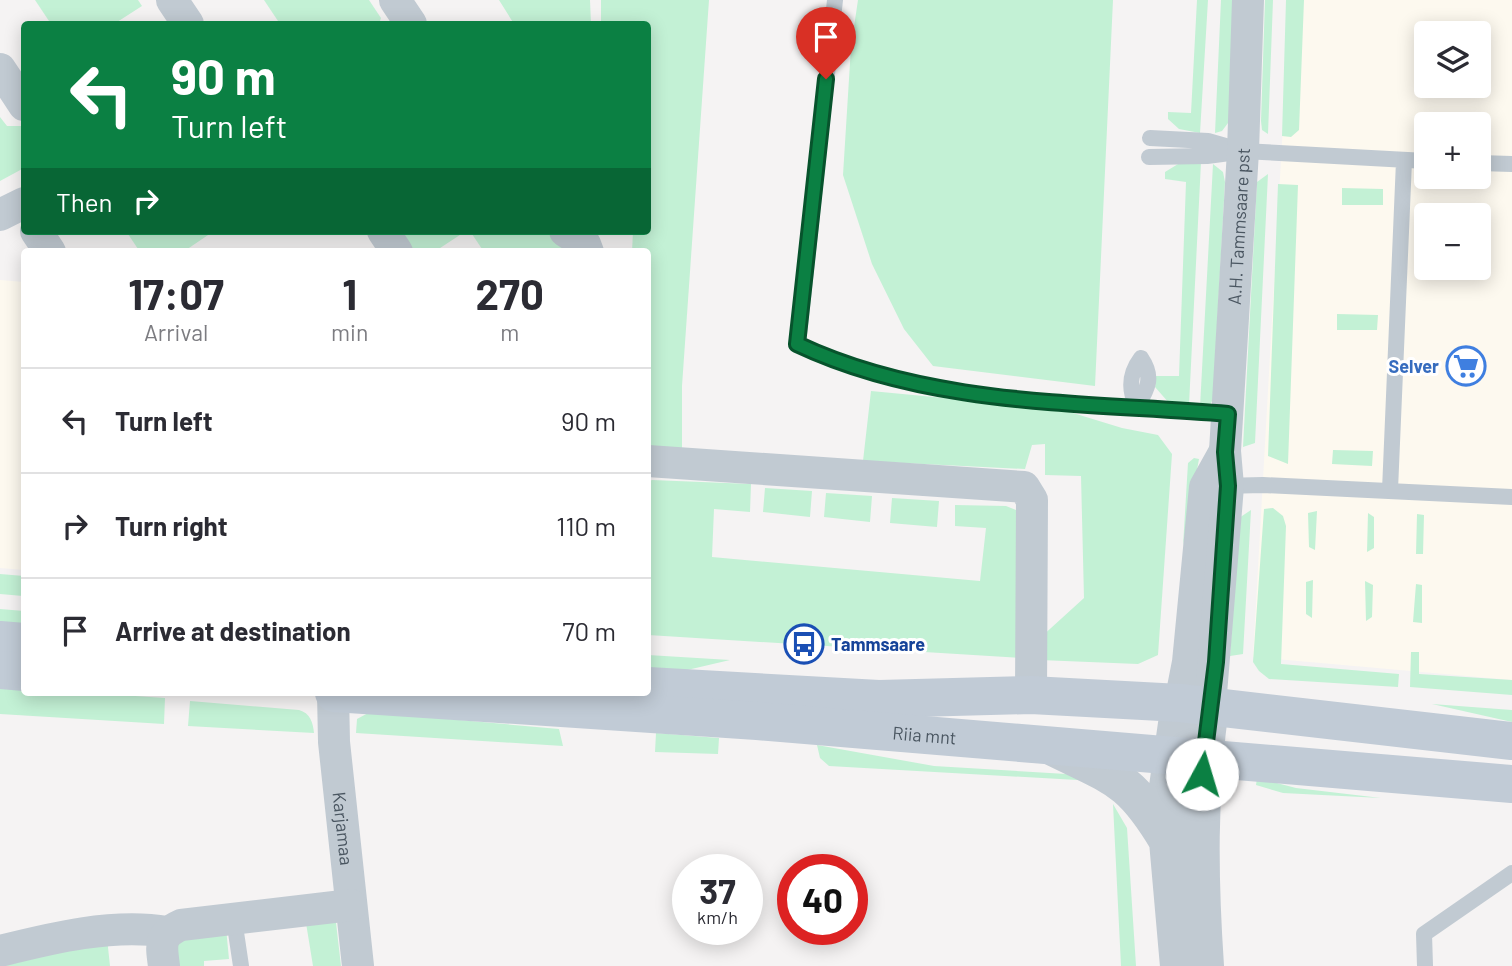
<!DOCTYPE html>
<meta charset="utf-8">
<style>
body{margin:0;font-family:Barlow,sans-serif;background:#f7f7f7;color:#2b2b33;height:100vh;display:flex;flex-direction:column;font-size:26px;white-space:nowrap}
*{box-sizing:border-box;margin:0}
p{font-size:23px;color:#7c7c81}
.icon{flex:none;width:38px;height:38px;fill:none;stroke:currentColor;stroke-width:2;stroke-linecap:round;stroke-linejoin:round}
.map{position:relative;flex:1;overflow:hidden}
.drawer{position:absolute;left:21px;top:248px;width:630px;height:448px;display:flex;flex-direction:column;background:#fff;border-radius:7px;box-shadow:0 4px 18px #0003}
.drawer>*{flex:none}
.banner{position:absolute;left:21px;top:21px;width:630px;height:214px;border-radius:7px;box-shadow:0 4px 18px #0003;background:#0b8043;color:#fff;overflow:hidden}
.buttons{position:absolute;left:1414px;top:21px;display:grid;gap:14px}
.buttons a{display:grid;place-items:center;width:77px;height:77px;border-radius:7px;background:#fff;box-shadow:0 4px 18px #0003;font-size:35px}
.speed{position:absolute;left:672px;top:854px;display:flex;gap:14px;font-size:35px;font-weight:700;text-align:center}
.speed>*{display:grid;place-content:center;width:91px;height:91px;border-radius:50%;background:#fff;box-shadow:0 4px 18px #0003;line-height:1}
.speed small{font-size:18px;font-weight:400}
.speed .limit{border:10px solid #d22;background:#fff;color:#111}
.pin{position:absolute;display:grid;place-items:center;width:60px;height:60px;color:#fff;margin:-72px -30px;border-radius:50% 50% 50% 0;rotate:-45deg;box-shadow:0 0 7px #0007}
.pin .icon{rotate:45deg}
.me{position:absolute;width:77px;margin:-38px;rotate:6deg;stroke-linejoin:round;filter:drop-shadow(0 0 5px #0008)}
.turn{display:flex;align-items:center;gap:24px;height:147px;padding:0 35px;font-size:32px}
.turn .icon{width:91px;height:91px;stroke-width:2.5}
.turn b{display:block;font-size:49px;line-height:60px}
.then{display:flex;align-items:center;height:66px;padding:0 35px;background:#0003;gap:14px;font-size:26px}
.eta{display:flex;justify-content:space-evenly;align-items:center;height:119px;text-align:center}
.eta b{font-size:42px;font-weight:700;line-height:49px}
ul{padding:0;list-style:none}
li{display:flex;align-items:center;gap:21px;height:105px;padding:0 35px;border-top:2px solid #e1e1e2}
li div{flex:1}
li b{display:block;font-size:26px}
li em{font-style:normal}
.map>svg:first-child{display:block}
.commercial{fill:#fdf9ef;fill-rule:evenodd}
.green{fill:#c3f1d5}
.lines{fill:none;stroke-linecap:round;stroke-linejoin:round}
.service{stroke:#c1cad2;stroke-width:16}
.minor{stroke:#c1cad2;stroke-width:32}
.tertiary{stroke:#c1cad2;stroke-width:38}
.secondary{stroke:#c1cbd6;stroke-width:38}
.route-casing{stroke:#07532c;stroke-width:18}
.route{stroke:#0b8043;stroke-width:12}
.labels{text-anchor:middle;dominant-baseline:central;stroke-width:6;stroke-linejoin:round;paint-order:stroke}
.street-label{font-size:18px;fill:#4a5661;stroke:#fff}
.shop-label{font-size:18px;font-weight:bold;fill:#366cbe;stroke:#fff;text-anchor:end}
.transit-label{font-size:18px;font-weight:bold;fill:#164399;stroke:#fff;text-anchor:start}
</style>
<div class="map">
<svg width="1512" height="966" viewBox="0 0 1512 966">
<rect width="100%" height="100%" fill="#f5f3f3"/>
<path class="commercial" d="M1290,0H1512V680L1253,657ZM1426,33H1479V86H1426ZM1426,124H1479V177H1426ZM1426,215H1479V268H1426Z
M0,280L24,282V570L0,568Z"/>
<path class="green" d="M35,0H138L142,6L114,24H51Z
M264,0H369L381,18L379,24H280Z
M499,0H590L591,24H514Z
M601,0H709L682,386V448H651L648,252H632L633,231H648V24H601Z
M858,0H1113L1095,386L933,366L904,329L872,264L843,175L851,47Z
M1197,0H1208L1200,133L1179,129L1168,119V112L1191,113Z
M1221,0H1234L1231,119L1222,131L1215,133Z
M1265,0H1273L1268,134L1262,130L1261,121Z
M1286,0H1304L1299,130L1291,137L1282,136Z
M0,117L7,126H24V168L0,181Z
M1183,161L1201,162L1189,405L1169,403L1155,387L1156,376H1179L1186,182L1165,179V172Z
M1213,164L1223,172L1225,182L1213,399L1210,405L1200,407Z
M1268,174L1255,443L1243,447L1257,182Z
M1278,184L1298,185L1288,464L1268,456Z
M1342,188L1383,189V205H1342Z
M126,231H214L183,252H140Z
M394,231H466L434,252H408Z
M470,231H546L580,252H484Z
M1337,314L1378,315L1377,330H1337Z
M871,391L1060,409L1122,428L1158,435L1172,454L1158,655L1138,664L1040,660V638L1084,598L1081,476L1045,475V444L1032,445L1025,469L863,461Z
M1333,450L1373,451L1372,466L1332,464Z
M1194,458L1199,459L1183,546L1188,463Z
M652,480L751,484L750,512L714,509L712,557L980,581L986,528L955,526V505L1006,506L1016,510L1019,520L1021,658L648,635V482Z
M765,488L812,491L810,517L763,512Z
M826,493L872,496L870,522L824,517Z
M892,498L939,501L937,527L890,523Z
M1273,508L1283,516L1286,526L1281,664L1399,674L1398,687L1269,679L1259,671L1253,662L1264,509Z
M1251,510L1243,654L1230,656L1239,518Z
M1317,511L1315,550L1309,547L1308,513Z
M1368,513L1374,517V548L1367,552Z
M1417,514L1424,515L1423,554H1416Z
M0,574L24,576L23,596L0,594Z
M1313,580L1312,618L1306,614V582Z
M1365,581L1373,585L1372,617L1366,621Z
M1416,584L1422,585V623L1413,622Z
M0,609L24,611V624L0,623Z
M1411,652H1419V674L1512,680V695L1410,687Z
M648,655L730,660L683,671L648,668Z
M0,686L24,688V693H91L165,698L164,724L0,714Z
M190,701L299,710C310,713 313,722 314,733L188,726Z
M1432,704L1512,710V722Z
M370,712L559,729L563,746L356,733L357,719Z
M656,733L719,738L718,754L655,752Z
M817,745L934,766L1083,775L1095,781L829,766L820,758Z
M1257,778L1296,788L1381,798L1283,793L1256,785Z
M1113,804L1127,828L1136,966H1121Z
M335,914L341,966H313L306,923Z
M226,928L229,959L204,961V966H168L172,936Z
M107,938L110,966H4Z"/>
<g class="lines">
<path class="service" d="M835,0L798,344C929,407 1084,402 1228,414
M1150,138L1208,141L1243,151L1426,161
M1149,157L1207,156L1237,152
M1479,163L1512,164
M1141,358C1154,377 1148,388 1137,407C1128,389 1129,374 1141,358Z
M1222,486L1263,485L1512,497
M1390,490L1404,161
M234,919L241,966
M1425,966L1424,934L1512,873"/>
<g class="minor">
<path d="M172,0L188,24"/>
<path d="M395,0L411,24"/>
<path d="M0,69L24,105"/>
<path d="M0,215L24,203"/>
<path d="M36,231L50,252"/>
<path d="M383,231L397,252"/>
<path d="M565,231L585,244L588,252"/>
<path d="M648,461L1024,487L1032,500L1031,695"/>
<path id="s1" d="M333,693L334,742L358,966"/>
<path d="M1180,703L1188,662L1205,487L1225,451"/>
<path id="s2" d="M1210,706L1228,486L1225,451L1243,151L1248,0"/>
<path d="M0,951C52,938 113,923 167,932"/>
<path d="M164,966C161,944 159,935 181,925L351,905"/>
</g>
<path class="tertiary" d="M1055,748C1116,778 1131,779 1168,841
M1179,966L1168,841V787L1180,703
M1205,966C1199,878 1198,794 1210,706"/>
<g class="secondary">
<path d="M0,640L24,642"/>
<path d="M0,670L24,672"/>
<path d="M648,686L879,699L1031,695L1180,703L1512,741"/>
<path id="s3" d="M334,693L757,721L1512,784"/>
</g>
</g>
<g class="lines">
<g class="route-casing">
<path id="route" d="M826,79L797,344C930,407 1084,402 1228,414L1225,452L1228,486L1216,662L1202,774"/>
</g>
<use href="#route" class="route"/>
</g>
<defs>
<g id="supermarket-ring" transform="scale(2.0125)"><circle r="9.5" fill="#fff" stroke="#3f7fe0" stroke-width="1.5"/><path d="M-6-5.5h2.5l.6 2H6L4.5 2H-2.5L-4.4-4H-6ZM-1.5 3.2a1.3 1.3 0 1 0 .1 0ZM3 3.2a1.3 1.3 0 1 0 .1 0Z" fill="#3f7fe0"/></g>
<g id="bus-ring" transform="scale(2.0125)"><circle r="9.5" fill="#fff" stroke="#1a4fb4" stroke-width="1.5"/><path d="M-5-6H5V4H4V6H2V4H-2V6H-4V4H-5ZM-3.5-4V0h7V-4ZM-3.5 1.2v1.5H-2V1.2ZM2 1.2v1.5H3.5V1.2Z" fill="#1a4fb4"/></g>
</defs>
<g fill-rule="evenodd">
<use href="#supermarket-ring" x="1466" y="366"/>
<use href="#bus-ring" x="804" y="644"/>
</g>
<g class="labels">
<g class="street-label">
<text stroke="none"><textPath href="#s2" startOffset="481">A.H. Tammsaare pst</textPath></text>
<text stroke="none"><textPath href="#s3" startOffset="592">Riia mnt</textPath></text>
<text stroke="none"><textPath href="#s1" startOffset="136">Karjamaa</textPath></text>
</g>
<g class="shop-label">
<text x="1439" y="366">Selver</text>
</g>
<g class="transit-label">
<text x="831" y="644">Tammsaare</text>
</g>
</g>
</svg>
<div class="buttons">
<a><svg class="icon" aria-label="layers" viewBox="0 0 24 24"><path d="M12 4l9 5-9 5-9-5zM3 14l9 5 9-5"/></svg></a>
<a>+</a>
<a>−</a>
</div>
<div class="speed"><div>37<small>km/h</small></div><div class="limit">40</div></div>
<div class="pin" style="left:826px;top:79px;background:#d93025"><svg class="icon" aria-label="arrive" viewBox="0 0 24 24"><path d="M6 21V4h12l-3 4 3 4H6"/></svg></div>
<svg class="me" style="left:1202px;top:774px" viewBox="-20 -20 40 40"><circle r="19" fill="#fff"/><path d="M0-13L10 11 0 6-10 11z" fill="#0b8043"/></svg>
<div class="banner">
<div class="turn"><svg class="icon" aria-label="left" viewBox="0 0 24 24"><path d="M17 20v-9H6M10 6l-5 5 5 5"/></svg><div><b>90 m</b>Turn left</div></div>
<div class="then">Then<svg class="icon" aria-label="right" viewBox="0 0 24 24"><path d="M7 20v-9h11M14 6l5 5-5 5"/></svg></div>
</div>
<section class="drawer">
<div class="eta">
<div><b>17:07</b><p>Arrival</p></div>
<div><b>1</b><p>min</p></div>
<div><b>270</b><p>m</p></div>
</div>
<ul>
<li><svg class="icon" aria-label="left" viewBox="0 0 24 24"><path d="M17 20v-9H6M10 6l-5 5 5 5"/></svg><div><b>Turn left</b></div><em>90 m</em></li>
<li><svg class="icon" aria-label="right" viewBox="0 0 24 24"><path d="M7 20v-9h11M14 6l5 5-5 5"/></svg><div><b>Turn right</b></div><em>110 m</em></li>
<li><svg class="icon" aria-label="arrive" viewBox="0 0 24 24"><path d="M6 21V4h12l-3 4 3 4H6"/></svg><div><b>Arrive at destination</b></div><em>70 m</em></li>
</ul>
</section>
</div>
